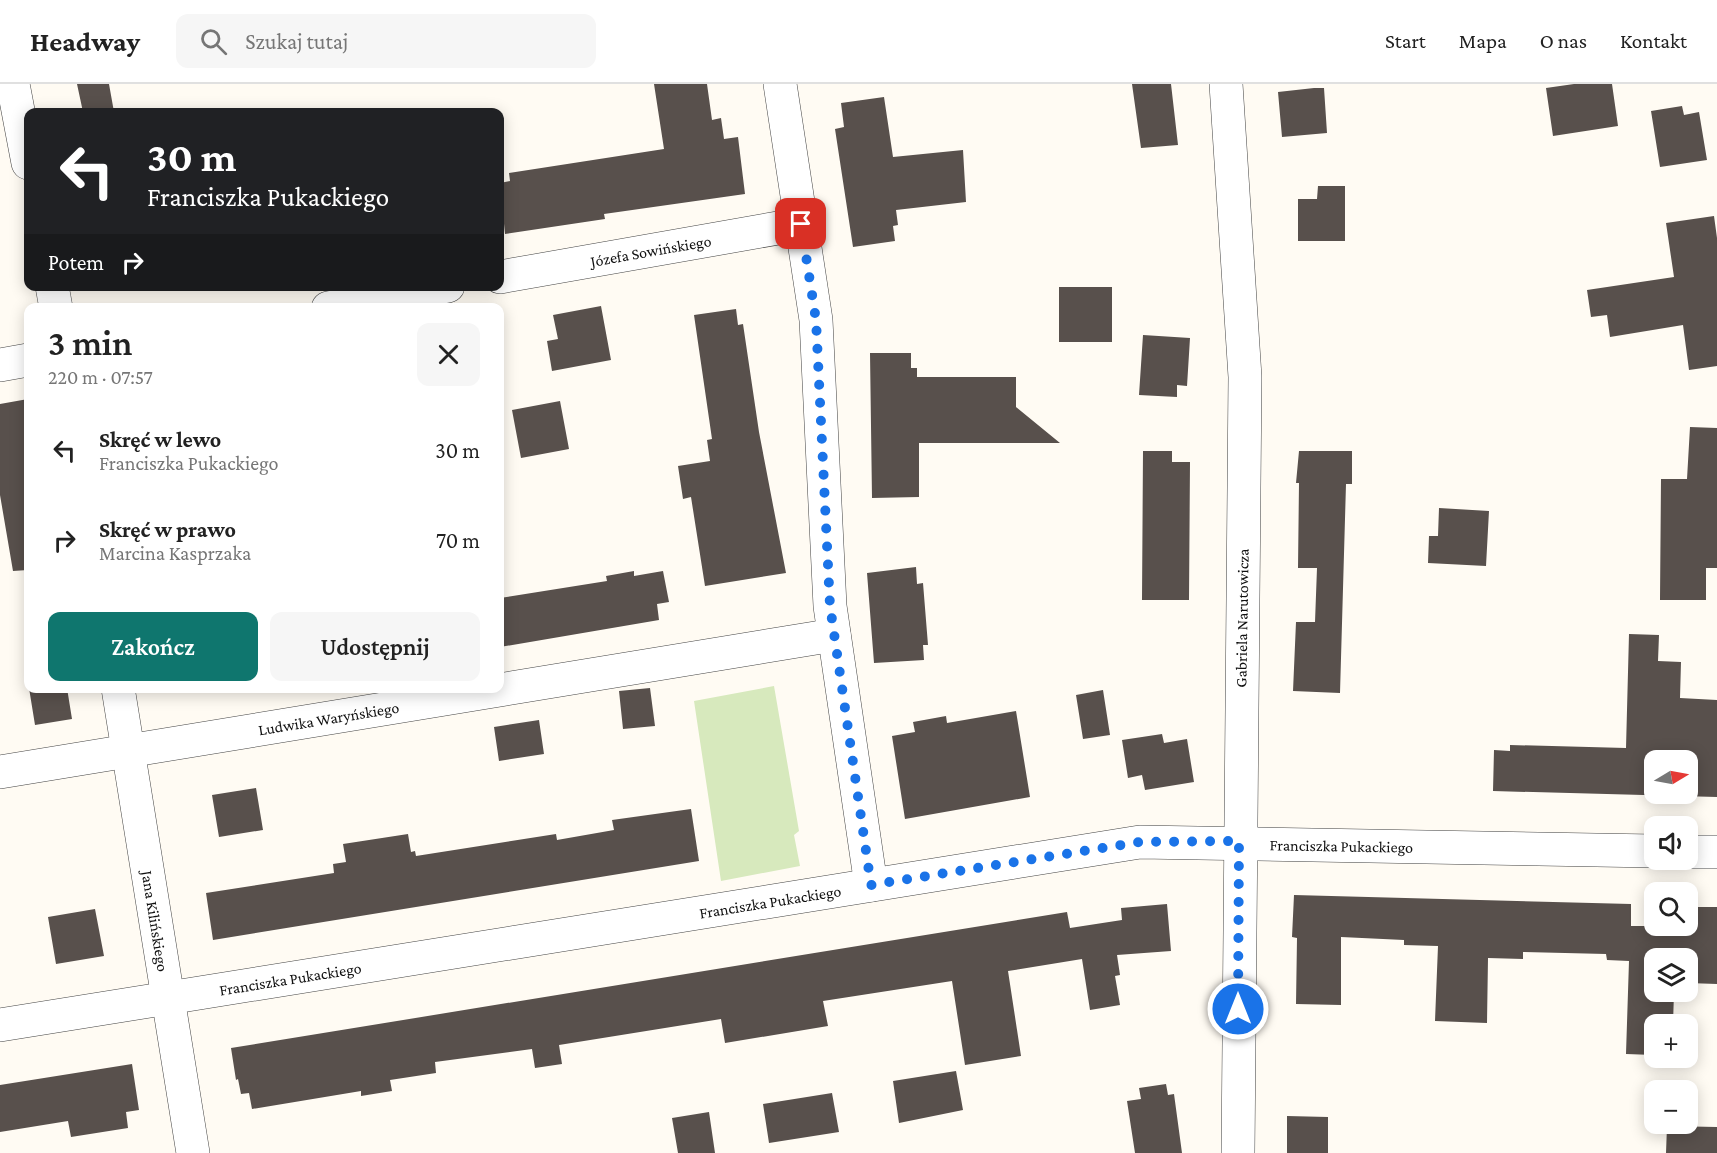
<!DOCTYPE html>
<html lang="pl">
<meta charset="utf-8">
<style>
body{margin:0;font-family:"Crimson Pro",serif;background:#f6f6f6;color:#222;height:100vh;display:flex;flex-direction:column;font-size:22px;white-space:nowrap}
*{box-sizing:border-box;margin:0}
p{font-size:20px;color:#767676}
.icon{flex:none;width:33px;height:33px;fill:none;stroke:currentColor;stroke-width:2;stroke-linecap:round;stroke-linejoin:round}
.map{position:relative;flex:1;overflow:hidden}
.details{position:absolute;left:24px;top:219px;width:480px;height:390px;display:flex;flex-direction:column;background:#fff;border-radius:12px;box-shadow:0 3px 15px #0003}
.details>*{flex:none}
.top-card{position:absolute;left:24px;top:24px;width:480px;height:183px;border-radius:12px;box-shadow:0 3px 15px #0003;background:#202124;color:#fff;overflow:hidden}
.needle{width:39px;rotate:80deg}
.tools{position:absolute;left:1644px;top:666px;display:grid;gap:12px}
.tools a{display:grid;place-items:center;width:54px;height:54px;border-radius:12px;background:#fff;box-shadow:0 3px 15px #0003;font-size:30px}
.pin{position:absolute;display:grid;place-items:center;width:51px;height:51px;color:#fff;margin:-26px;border-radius:12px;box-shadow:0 3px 9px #0006}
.me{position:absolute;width:66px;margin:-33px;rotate:0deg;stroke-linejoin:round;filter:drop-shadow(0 0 4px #0008)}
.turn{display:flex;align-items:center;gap:21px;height:126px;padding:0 24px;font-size:27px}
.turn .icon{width:78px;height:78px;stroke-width:2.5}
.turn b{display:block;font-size:42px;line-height:51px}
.then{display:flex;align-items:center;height:57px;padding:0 24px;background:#0003;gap:12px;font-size:22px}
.round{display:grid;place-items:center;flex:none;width:63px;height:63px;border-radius:12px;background:#f6f6f6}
.overview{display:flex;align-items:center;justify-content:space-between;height:102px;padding:0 24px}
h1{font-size:36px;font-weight:600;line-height:45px}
.button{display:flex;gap:12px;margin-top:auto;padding:12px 24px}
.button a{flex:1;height:69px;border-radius:12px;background:#0f766e;color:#fff;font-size:24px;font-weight:600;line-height:69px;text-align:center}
.button a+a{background:#f6f6f6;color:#222}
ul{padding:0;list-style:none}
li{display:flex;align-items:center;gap:18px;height:90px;padding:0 24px}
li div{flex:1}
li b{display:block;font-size:22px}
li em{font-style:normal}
header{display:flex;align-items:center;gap:36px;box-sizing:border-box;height:84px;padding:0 30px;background:#fff;border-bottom:2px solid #e0e0e0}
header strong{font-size:28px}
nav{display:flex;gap:33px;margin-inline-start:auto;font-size:21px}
.search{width:420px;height:54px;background:#f6f6f6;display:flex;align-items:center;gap:15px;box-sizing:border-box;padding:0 21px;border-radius:12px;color:#767676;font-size:22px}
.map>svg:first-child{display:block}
.green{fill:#d7e9bd}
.building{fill:#58504c;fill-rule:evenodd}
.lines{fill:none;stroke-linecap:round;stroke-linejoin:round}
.street-casing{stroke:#434343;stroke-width:34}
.street{stroke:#fff;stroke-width:33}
.route{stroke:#1a73e8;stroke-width:10;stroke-dasharray:0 18}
.labels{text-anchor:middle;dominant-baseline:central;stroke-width:6;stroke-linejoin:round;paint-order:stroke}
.street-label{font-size:16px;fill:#101010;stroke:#fff}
</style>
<header>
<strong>Headway</strong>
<div class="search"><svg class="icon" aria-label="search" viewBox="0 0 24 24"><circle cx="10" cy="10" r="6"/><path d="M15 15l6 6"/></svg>Szukaj tutaj</div>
<nav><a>Start</a><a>Mapa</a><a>O nas</a><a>Kontakt</a></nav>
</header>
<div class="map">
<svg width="1717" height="1069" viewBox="0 0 1717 1069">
<rect width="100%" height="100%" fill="#fffbf3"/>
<path class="green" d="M774,602L799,747L794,751L800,782L721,797L694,617Z"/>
<path class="building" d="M77,0H109L114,28H83Z
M654,0H707L712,36L721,34L724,55L738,53L745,110L604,130L605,135L505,150L500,99L510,97L509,89L664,65Z
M1132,0H1171L1178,61L1141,64Z
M1574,0H1612L1618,42L1553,52L1546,4Z
M1314,4H1324L1327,49L1282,53L1278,8Z
M884,13L893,73L963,66L966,118L896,126L898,141L893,142L895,157L853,163L835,45L844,43L841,19Z
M1682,22L1684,31L1699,28L1707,76L1660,83L1651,27Z
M1318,102H1345V157H1298V115H1317Z
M1714,132L1717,154V282L1689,286L1683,241L1610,253L1607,231L1591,233L1587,206L1674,193L1666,139Z
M1059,203H1112V258H1059Z
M601,222L611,276L552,287L547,257L558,255L553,231Z
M736,225L738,241L743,240L759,348L786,489L705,502L691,413L683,415L678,382L710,377L707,356L712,355L694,231Z
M1143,251L1190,254L1187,302L1177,301V313L1139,311Z
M870,269H911V284H917V293H1016V323L1060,359H919V413L872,414Z
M28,315V486L13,487L0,411V320Z
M560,317L569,365L521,374L512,326Z
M1690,343L1717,344V484H1706V516H1660L1661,395H1687Z
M1143,367H1172V378H1190L1189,516H1142Z
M1299,367H1352V400H1346L1340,609L1293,607L1296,538H1315L1317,484H1298L1299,399H1296Z
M1439,424L1489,427L1486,482L1428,479L1429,452H1438Z
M916,483L917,500L923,499L928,561H923L924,576L874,579L867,489Z
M634,487V492L663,487L669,518L657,520L659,536L500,563V514L607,497L606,492Z
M1629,550L1659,551L1658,577L1681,578L1680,614L1717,616V713L1493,707L1494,666L1510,667V661L1626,664ZM1654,676H1688V710H1654Z
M29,604H67L72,635L35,641Z
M650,604L655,642L623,645L619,607Z
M1103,606L1110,651L1083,655L1076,611Z
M1016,627L1030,713L905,735L892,652L915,648L913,638L946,632L947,639Z
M539,636L544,670L499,677L494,643Z
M1162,650L1164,659L1187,655L1194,698L1145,706L1142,691L1128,694L1122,656Z
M256,704L263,746L219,753L212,711Z
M691,725L699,777L213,856L206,809L334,789L333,780L346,778L343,760L408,750L411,768L415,767L416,772L556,750L557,756L614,746L612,736Z
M1294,811L1631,820V842H1688L1689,823H1717V900L1688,899V874H1654V908H1674L1673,940H1654V971L1626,970L1629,877L1607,876L1606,870L1523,868V875L1488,874L1487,939L1435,937L1438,862L1404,861V856L1341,853V921L1296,920L1297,854L1292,853Z
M1167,820L1171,867L1117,871L1120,891L1115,892L1120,921L1090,926L1082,875L1008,887L1021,972L965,981L952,897L823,917L828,942L725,959L721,935L559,961L562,980L535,984L532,965L435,978L436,989L390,996L392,1007L361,1012V1007L252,1025L249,1009L241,1010L238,995L236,996L231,964L1067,828L1070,844L1122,836L1121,824Z
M95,825L104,872L56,880L48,833Z
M132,980L139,1026L126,1028L128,1044L71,1053L68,1037L0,1048V1001Z
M956,987L963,1026L899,1039L893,997Z
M1166,1000L1168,1011L1174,1010L1182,1069H1135L1127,1017L1141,1015L1139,1004Z
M832,1009L839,1048L769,1059L763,1020Z
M709,1028L715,1069H678L672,1034Z
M1287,1032L1328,1033V1069H1287Z
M1667,1042L1717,1043V1069H1666Z"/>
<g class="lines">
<g class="street-casing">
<g id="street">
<path d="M13,0L28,79"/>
<path d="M780,0L816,236L830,522L871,801"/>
<path d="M1226,0L1245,293L1238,1069"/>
<path id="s1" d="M500,193L801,140"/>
<path d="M52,202L56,224"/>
<path d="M328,224L448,202"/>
<path d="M0,281L28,276"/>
<path id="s2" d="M118,604L193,1069"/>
<path id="s3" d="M0,688L834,551"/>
<path d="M1688,768H1717"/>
<path id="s4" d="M0,941L1140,758L1654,767"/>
</g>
</g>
<use href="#street" class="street"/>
</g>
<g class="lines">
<path class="route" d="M801,140L816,236L830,522L871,801L1140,758L1239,757L1238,925"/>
</g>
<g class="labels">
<g class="street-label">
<text stroke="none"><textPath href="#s1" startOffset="153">Józefa Sowińskiego</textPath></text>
<text transform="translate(1242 534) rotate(-89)">Gabriela Narutowicza</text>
<text stroke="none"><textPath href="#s3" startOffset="333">Ludwika Waryńskiego</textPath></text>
<text stroke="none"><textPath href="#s4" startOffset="1356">Franciszka Pukackiego</textPath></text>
<text stroke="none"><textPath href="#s4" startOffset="780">Franciszka Pukackiego</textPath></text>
<text stroke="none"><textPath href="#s2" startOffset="236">Jana Kilińskiego</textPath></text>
<text stroke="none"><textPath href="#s4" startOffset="294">Franciszka Pukackiego</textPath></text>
</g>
</g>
</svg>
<div class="tools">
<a><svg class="needle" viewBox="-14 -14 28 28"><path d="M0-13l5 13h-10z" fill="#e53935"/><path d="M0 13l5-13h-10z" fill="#767676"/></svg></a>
<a><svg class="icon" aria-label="sound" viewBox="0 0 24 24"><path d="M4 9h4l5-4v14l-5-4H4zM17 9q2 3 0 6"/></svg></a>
<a><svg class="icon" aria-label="search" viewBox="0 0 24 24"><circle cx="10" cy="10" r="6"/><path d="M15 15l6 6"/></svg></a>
<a><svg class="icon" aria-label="layers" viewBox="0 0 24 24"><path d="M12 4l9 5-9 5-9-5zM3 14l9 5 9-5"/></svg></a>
<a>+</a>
<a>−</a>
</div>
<div class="pin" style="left:801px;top:140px;background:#d93025"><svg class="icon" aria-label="arrive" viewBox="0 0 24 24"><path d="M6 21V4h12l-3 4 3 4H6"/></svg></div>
<svg class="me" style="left:1238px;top:925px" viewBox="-20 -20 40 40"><circle r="17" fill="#1a73e8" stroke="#fff" stroke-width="3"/><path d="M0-11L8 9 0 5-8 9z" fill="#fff"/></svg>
<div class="top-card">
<div class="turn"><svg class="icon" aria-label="left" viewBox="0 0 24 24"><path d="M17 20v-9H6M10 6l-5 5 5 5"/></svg><div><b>30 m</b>Franciszka Pukackiego</div></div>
<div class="then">Potem<svg class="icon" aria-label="right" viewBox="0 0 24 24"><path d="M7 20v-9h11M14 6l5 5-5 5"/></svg></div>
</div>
<section class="details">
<div class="overview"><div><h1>3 min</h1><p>220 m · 07:57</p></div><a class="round"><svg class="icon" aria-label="close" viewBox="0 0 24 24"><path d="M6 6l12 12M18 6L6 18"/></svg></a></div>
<ul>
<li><svg class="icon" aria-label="left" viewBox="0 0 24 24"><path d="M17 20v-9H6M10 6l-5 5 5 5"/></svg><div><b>Skręć w lewo</b><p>Franciszka Pukackiego</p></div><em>30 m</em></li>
<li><svg class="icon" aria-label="right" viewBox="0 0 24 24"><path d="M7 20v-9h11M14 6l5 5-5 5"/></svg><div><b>Skręć w prawo</b><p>Marcina Kasprzaka</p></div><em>70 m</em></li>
</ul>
<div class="button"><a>Zakończ</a><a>Udostępnij</a></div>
</section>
</div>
